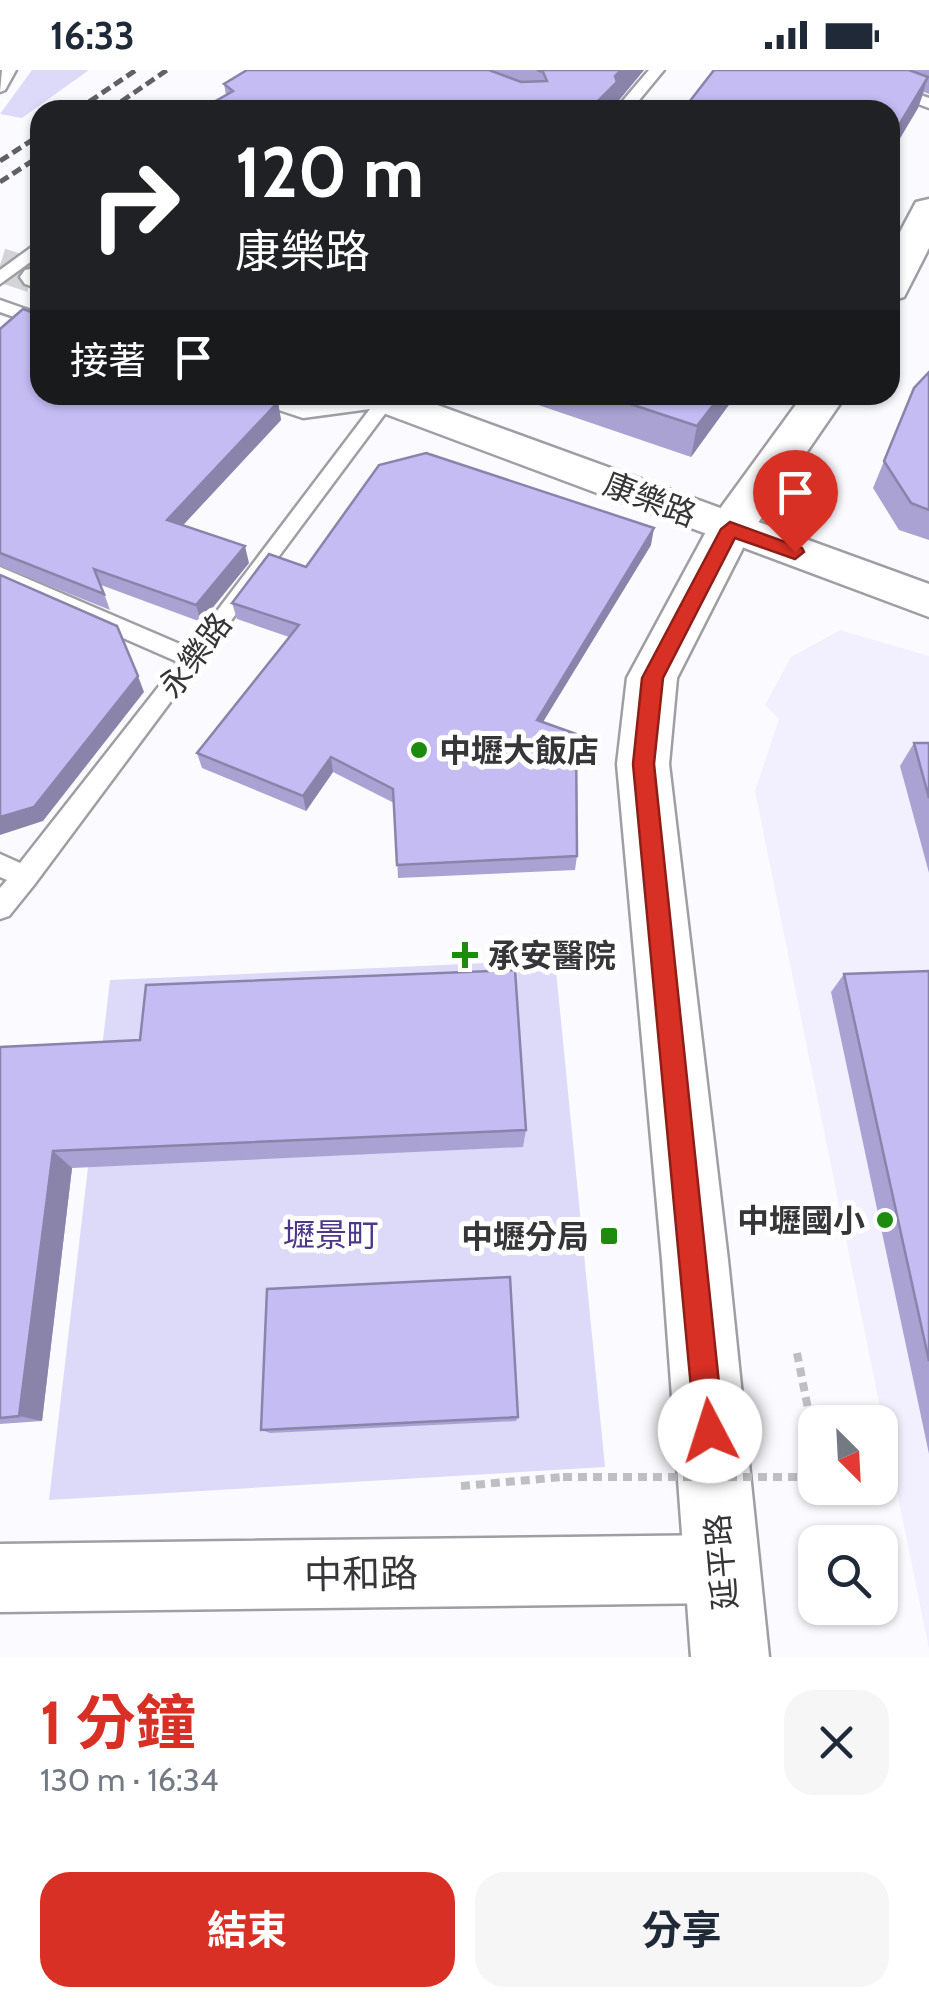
<!DOCTYPE html>
<html lang="zh-TW">
<meta charset="utf-8">
<style>
body{margin:0;font-family:Cabin,"Noto Sans TC",sans-serif;background:#f6f6f7;color:#1f2937;height:100vh;display:flex;flex-direction:column;font-size:38px;white-space:nowrap}
*{box-sizing:border-box;margin:0}
p{font-size:32px;color:#747a83}
.icon{flex:none;width:55px;height:55px;fill:none;stroke:currentColor;stroke-width:2;stroke-linecap:round;stroke-linejoin:round}
.map{position:relative;height:1587px;overflow:hidden}
.panel{display:flex;flex-direction:column;background:#fff;flex:1}
.panel>*{flex:none}
.hud{position:absolute;left:30px;top:30px;width:870px;height:305px;border-radius:30px;box-shadow:0 2px 8px #0004;background:#202124;color:#fff;overflow:hidden}
.needle{width:65px;rotate:156deg}
.controls{position:absolute;left:798px;top:1335px;display:grid;gap:20px}
.controls a{display:grid;place-items:center;width:100px;height:100px;border-radius:20px;background:#fff;box-shadow:0 2px 8px #0004;font-size:50px}
.pin{position:absolute;display:grid;place-items:center;width:85px;height:85px;color:#fff;margin:-102px -42px;border-radius:50% 50% 50% 0;rotate:-45deg;box-shadow:0 0 10px #0007}
.pin .icon{rotate:45deg}
.me{position:absolute;width:110px;margin:-55px;rotate:355deg;stroke-linejoin:round;filter:drop-shadow(0 0 8px #0008)}
.turn{display:flex;align-items:center;gap:35px;height:210px;padding:0 40px;font-size:45px}
.turn .icon{width:130px;height:130px;stroke-width:2.5}
.turn b{display:block;font-size:70px;line-height:85px}
.then{display:flex;align-items:center;height:95px;padding:0 40px;background:#0003;gap:20px;font-size:38px}
.round{display:grid;place-items:center;flex:none;width:105px;height:105px;border-radius:30px;background:#f6f6f7}
.overview{display:flex;align-items:center;justify-content:space-between;height:170px;padding:0 40px}
h1{font-size:60px;font-weight:700;line-height:75px;color:#d93025}
.button{display:flex;gap:20px;margin-top:auto;padding:20px 40px}
.button a{flex:1;height:115px;border-radius:30px;background:#d93025;color:#fff;font-size:40px;font-weight:700;line-height:115px;text-align:center}
.button a+a{background:#f6f6f7;color:#1f2937}
.status{display:flex;justify-content:space-between;align-items:center;height:70px;padding:0 50px;background:#fff;direction:ltr}
.status svg{height:28px;fill:currentColor}
.map>svg:first-child{display:block}
.built{fill:#f2f0fe}
.green{fill:#ddd9f9}
.lines{fill:none;stroke-linecap:round;stroke-linejoin:round}
.minor-tunnel{stroke:#d4d3d7;stroke-width:34;stroke-dasharray:34 18;stroke-linecap:butt}
.service-casing{stroke:#9f9ea4;stroke-width:5}
.minor-casing{stroke:#9f9ea4;stroke-width:5}
.secondary-casing{stroke:#9f9ea4;stroke-width:5}
.path{stroke:#bfbfc2;stroke-width:8;stroke-dasharray:9 6;stroke-linecap:butt}
.service{fill:#fff;fill-rule:evenodd}
.minor{fill:#fff;fill-rule:evenodd}
.secondary{fill:#fff;fill-rule:evenodd}
.rail{stroke:#616064;stroke-width:5;stroke-dasharray:10 5;stroke-linecap:butt}
.path-bridge{stroke:#bfbfc2;stroke-width:8;stroke-dasharray:9 6;stroke-linecap:butt}
.wall{fill:#a9a2d2}
.shaded-wall{fill:#8a84ab}
.building{fill:#c5bcf4;stroke:#8a84ab;stroke-width:2.5}
.route{fill:#d93025;stroke:#8d1f18;stroke-width:2.5}
.poi-dot{fill:#1d8b0d;stroke:#fff;stroke-width:4}
.labels{text-anchor:middle;dominant-baseline:central;stroke-width:10;stroke-linejoin:round;paint-order:stroke}
.street-label{font-size:32px;fill:#363538;stroke:#fff}
.poi-label{font-size:32px;font-weight:bold;fill:#363538;stroke:#fff;text-anchor:start}
.park-label{font-size:32px;fill:#4c3887;stroke:#fff}
.near-street-label{font-size:38px;fill:#363538;stroke:#fff}
</style>
<div class="status"><b>16:33</b><svg viewBox="0 0 49 12"><path d="M0 12V9h3v3zM5 12V6h3v6zM10 12V3h3v9zM15 12V0h3v12zM26 1h20v11H26zM47 4h2v5h-2z"/></svg></div>
<div class="map">
<svg width="929" height="1587" viewBox="0 0 929 1587">
<rect width="100%" height="100%" fill="#fbfbff"/>
<path class="built" d="M840,560L929,586V1579L755,721L779,649L765,635L791,587Z"/>
<path class="green" d="M32,0H89L22,48L0,44Z
M555,890L605,1397L49,1430L110,910Z"/>
<g class="lines">
<path class="minor-tunnel" d="M0,195L37,207"/>
<g class="service-casing">
<path id="service" d="M2,0H16L5,20L0,22Z
M649,0H664L631,40H615Z
M824,0H846L929,28V38Z
M40,171V185L0,214V200Z
M0,230L40,244V256L0,242Z
M244,325H273L304,335L399,325L34,815L9,846L0,849V818L7,810L0,807V784L20,793L178,592L0,514V497L189,578L370,339L303,348L246,329Z"/>
</g>
<g class="minor-casing">
<path id="minor" d="M40,197V219L25,214L20,207L25,200Z
M353,325H410L929,514V547L359,334Z
M721,1465L745,1475L755,1499L745,1523L721,1533L0,1542V1474Z"/>
</g>
<g class="secondary-casing">
<path id="secondary" d="M929,129V178L904,227L890,231V181L916,132Z
M803,325H846L749,466L677,608L669,694L728,1190L769,1587H691L662,1190L617,694L627,608L714,447Z"/>
</g>
<path class="path" d="M797,1283L815,1374
M461,1416L563,1407"/>
<use href="#service" class="service"/>
<use href="#minor" class="minor"/>
<use href="#secondary" class="secondary"/>
<path class="rail" d="M77,40L136,0
M109,40L167,0
M0,91L40,65
M0,112L40,86"/>
<path class="path-bridge" d="M563,1407H815"/>
</g>
<path class="wall" d="M247,0H644L615,35L614,40H200L226,25L224,14Z
M714,0H929V24L924,22L918,38L890,85V40Z
M0,259L278,332L281,350L183,455L249,493L201,552L101,515L110,540L0,496Z
M929,302V470L899,460L873,418L914,318Z
M509,325H736L691,387Z
M651,475L543,652L577,786L575,800L398,808L394,733L333,702L306,741L202,698L197,683L289,567L237,549L232,533L306,497Z
M914,673H929V803L900,696Z
M929,901V1384L831,922L844,904Z
M0,977L526,1060L523,1077L72,1098L42,1351L0,1354Z
M518,1347L516,1351L270,1363L261,1360Z"/>
<path class="shaded-wall" d="M621,0H644L615,35L614,40H589Z
M928,7L918,38L890,85V70Z
M721,325H736L691,387L697,356Z
M278,332L281,350L172,467L167,450Z
M654,458L651,475L535,665L537,650Z
M245,476L249,493L201,552L196,535Z
M138,606L144,622L43,751L0,765V747Z
M331,687L333,702L306,741L303,726Z
M53,1081L72,1098L42,1351L19,1346Z"/>
<path class="building" d="M247,0H489L521,12L547,11L543,2L537,0H621L615,6L617,12L589,40H200L233,21L224,14Z
M714,0H909L928,7L890,70V40H683Z
M23,239L40,245V325H258L278,332L167,450L245,476L196,535L94,499L104,524L0,483V259Z
M929,302V440L911,433L884,391L914,318Z
M603,325H721L697,356Z
M426,383L654,458L537,650L576,664L577,786L397,795L393,719L331,687L303,726L197,683L299,555L232,533L269,484L306,497L379,395Z
M0,505L117,556L138,606L34,737L0,747Z
M914,673H929V728Z
M515,900L526,1060L53,1081L19,1346L0,1348V977L140,970L146,915Z
M929,901V1291L844,904Z
M510,1207L518,1347L261,1360L267,1219Z"/>
<path class="route" d="M730,452L802,478L804,482L795,489L735,468L663,608L654,694L724,1361L720,1371L710,1376L699,1371L695,1361L633,694L642,608L721,459Z"/>
<g class="poi-dot">
<circle cx="419" cy="680" r="10"/>
<path d="M460 870h10v10h10v10h-10v10h-10v-10h-10v-10h10z"/>
<circle cx="885" cy="1150" r="10"/>
<rect x="599" y="1156" width="20" height="20" rx="5"/>
</g>
<g class="labels">
<g class="street-label">
<text transform="translate(650 429) rotate(21)">康樂路</text>
<text transform="translate(195 585) rotate(-53)">永樂路</text>
<text transform="translate(721 1492) rotate(-95)">延平路</text>
</g>
<g class="poi-label">
<text x="439" y="680">中壢大飯店</text>
<text x="488" y="885">承安醫院</text>
<text x="865" y="1150" text-anchor="end">中壢國小</text>
<text x="589" y="1166" text-anchor="end">中壢分局</text>
</g>
<g class="park-label">
<text x="331" y="1164">壢景町</text>
</g>
<g class="near-street-label">
<text transform="translate(361 1504) rotate(-1)">中和路</text>
</g>
</g>
</svg>
<div class="controls">
<a><svg class="needle" viewBox="-14 -14 28 28"><path d="M0-13l5 13h-10z" fill="#e53935"/><path d="M0 13l5-13h-10z" fill="#747a83"/></svg></a>
<a><svg class="icon" aria-label="search" viewBox="0 0 24 24"><circle cx="10" cy="10" r="6"/><path d="M15 15l6 6"/></svg></a>
</div>
<div class="pin" style="left:795px;top:482px;background:#d93025"><svg class="icon" aria-label="arrive" viewBox="0 0 24 24"><path d="M6 21V4h12l-3 4 3 4H6"/></svg></div>
<svg class="me" style="left:710px;top:1361px" viewBox="-20 -20 40 40"><circle r="19" fill="#fff"/><path d="M0-13L10 11 0 6-10 11z" fill="#d93025"/></svg>
<div class="hud">
<div class="turn"><svg class="icon" aria-label="right" viewBox="0 0 24 24"><path d="M7 20v-9h11M14 6l5 5-5 5"/></svg><div><b>120 m</b>康樂路</div></div>
<div class="then">接著<svg class="icon" aria-label="arrive" viewBox="0 0 24 24"><path d="M6 21V4h12l-3 4 3 4H6"/></svg></div>
</div>
</div>
<section class="panel">
<div class="overview"><div><h1>1 分鐘</h1><p>130 m · 16:34</p></div><a class="round"><svg class="icon" aria-label="close" viewBox="0 0 24 24"><path d="M6 6l12 12M18 6L6 18"/></svg></a></div>
<div class="button"><a>結束</a><a>分享</a></div>
</section>
